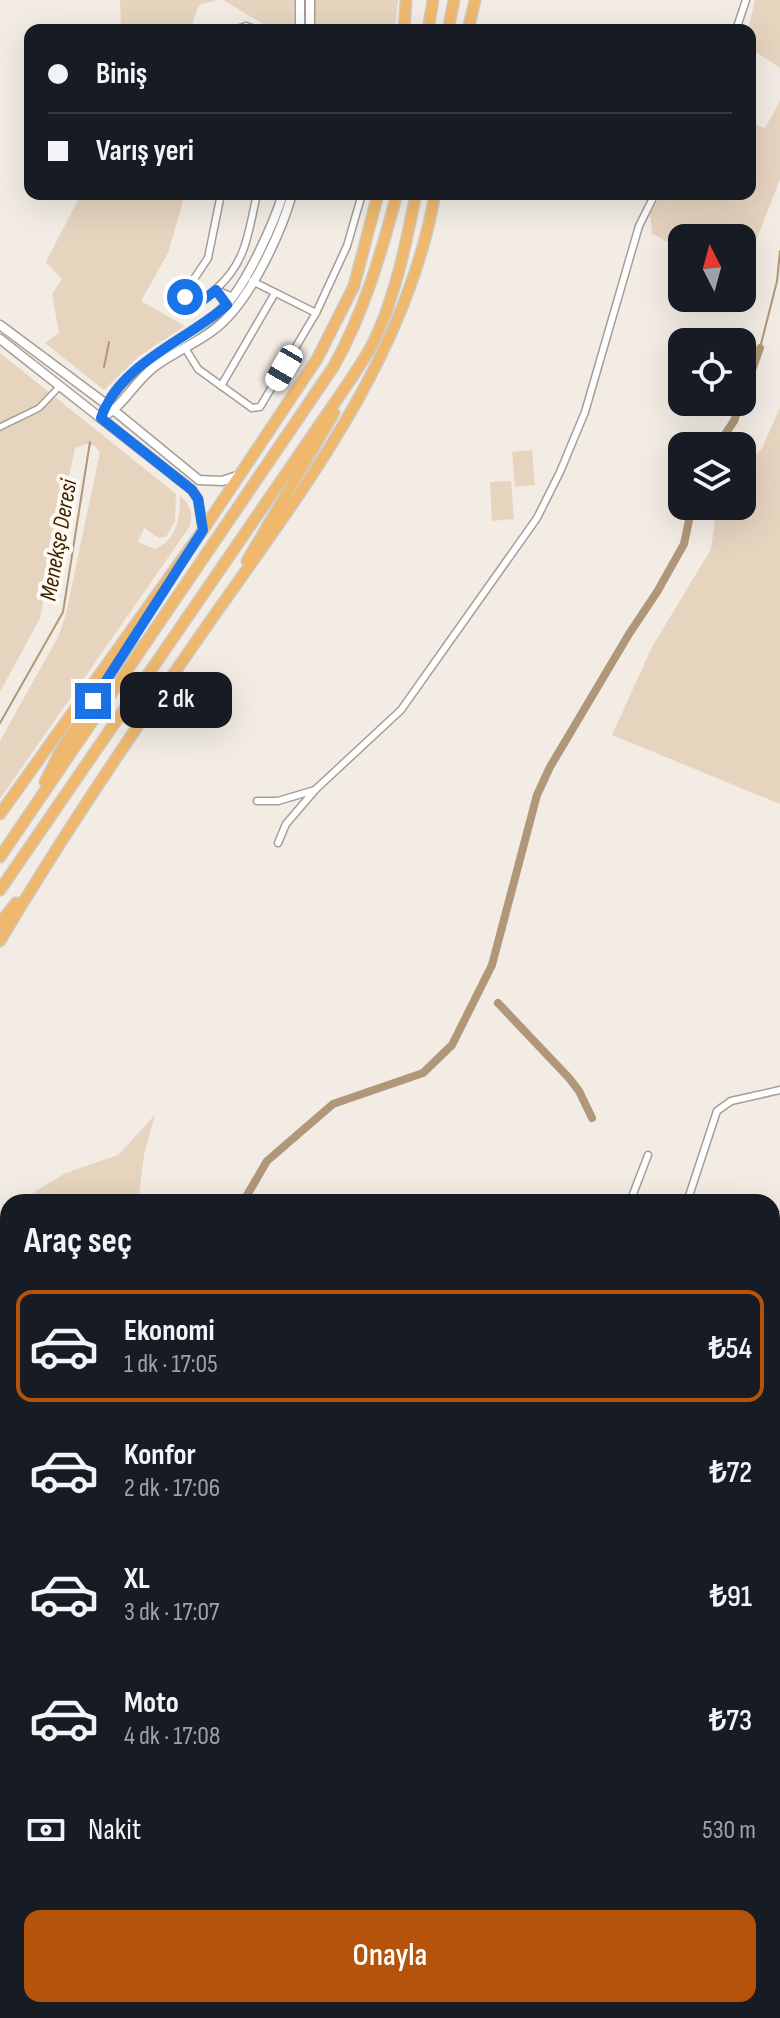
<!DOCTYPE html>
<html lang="tr">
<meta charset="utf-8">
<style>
body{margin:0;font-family:"Sofia Sans Condensed",sans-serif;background:#242831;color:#f1f3f6;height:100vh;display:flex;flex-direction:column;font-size:30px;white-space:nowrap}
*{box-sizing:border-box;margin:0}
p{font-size:26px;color:#9ea1a6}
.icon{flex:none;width:44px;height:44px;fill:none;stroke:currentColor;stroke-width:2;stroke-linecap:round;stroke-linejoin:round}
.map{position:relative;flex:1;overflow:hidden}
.panel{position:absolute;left:0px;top:1194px;width:780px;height:824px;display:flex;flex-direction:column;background:#171b24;border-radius:24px 24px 0 0;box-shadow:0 8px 32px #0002}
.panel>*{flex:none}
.guide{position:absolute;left:24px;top:24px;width:732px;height:176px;border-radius:16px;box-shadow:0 8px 32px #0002;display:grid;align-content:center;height:176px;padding:0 24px;background:#171b24}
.needle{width:52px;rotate:354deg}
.fabs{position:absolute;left:668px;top:224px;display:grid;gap:16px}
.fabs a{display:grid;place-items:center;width:88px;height:88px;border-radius:16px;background:#171b24;box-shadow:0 8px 32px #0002;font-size:40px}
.end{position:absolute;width:36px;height:36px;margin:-18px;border:10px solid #1a73e8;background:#fff;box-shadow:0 0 0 4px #fff}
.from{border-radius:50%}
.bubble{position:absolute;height:56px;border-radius:16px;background:#171b24;box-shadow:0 8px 32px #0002;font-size:26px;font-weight:600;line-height:56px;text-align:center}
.car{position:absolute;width:24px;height:48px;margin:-24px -12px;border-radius:10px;box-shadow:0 0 6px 2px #0007;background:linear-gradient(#fff 24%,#345 0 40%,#fff 0 76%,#345 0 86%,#fff 0)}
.guide b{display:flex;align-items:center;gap:28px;height:76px;font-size:30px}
.guide b+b{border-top:2px solid #363941}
.guide i{width:20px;height:20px;background:#f1f3f6}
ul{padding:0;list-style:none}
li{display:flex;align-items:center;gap:24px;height:112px;margin:0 16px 12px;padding:0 8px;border:4px solid transparent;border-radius:16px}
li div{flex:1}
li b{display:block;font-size:30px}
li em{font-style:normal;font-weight:600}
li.active{border-color:#b45309}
li>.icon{width:72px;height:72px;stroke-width:1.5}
h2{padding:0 24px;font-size:36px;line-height:96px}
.pay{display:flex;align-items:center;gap:20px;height:88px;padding:0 24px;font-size:30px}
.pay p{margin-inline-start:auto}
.primary-button{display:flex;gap:16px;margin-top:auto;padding:16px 24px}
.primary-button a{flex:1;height:92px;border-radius:16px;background:#b45309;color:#fff;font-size:32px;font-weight:600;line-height:92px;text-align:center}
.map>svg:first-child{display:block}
</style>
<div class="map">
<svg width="780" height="2018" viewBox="0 0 780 2018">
<rect width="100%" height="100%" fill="#f2ece4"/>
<g fill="#e6d4bf">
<polygon points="120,0 217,0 199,5 193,21 194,30 121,30"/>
<polygon points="223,0 294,0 294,30 273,30"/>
<polygon points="315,0 398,0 395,30 314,30"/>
<polygon points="755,0 780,0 780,68 750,48 748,30"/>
<polygon points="780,101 780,179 742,277 742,238 682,238 682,249 652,234 650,214 661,194 750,194 750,123 765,128"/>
<polygon points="81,194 185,194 168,253 141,301 185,326 139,356 104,390 45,343 59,333 52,294 62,279 46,262"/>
<path d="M0 353 176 494 175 521 166 537 159 538 144 528 138 542 155 549C177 540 180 517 180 496 191 506 193 511 190 526L0 799V741L58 637 66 614 100 452 95 446 86 444 75 448 40 618 0 692Z"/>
<polygon points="780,408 780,804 612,735 652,647 711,549 717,506 742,506 742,467 761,450"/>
<polygon points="532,450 535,485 515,487 512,452"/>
<polygon points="511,481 514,519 492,521 490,482"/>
<polygon points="155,1115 144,1155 138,1202 18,1202 66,1173 118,1155"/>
<polygon points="8,1208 8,1338 0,1342 0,1211"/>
<polygon points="780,1633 780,1732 772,1728 772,1640"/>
<polygon points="0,1862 8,1864 8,1962 0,1954"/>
<polygon points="112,2010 199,2010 201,2018 115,2018"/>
</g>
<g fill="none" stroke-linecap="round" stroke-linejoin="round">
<g stroke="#b0977a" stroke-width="2">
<polyline points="760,348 777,281 780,251"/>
<polyline points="104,367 109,342"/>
<polyline points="0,723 63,612 90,442"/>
<polyline points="0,1779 8,1796"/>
<polyline points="93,2010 95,2018"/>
</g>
<g stroke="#b0977a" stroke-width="8">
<polyline points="742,398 760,348"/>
<polyline points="717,446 734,421 741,402"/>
<polyline points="498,1003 569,1078 579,1091 592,1118"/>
<polyline points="243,1202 267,1161 333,1104 423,1073 452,1045 492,965 537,795 550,767 629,634 657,592 684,544 692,506"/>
<polyline points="0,1607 8,1596"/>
</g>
<g stroke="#a49e96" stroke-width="8">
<polyline id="pedestrian" points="0,427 39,408 60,386"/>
</g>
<g stroke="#a49e96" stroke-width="9">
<g id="minor">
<polyline points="234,30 246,26 257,30"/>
<polyline points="736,30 746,0"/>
<path d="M221 194 208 258 186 291 188 304C200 305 207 298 215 290 247 262 248 233 257 194"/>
<polyline points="252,281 316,313"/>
<polyline points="227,305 216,290 233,297"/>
<polyline points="185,348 198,369 252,408 260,407 316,313 347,246 362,194"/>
<polyline points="221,386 275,293"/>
<polyline points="257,801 278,801 315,790"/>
<polyline points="278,843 286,824 316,789 401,710 537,518 560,472 585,412 639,226 655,194"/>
<polyline points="630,1202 648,1155"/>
<polyline points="687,1202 717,1111 731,1101 780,1090"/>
<polyline points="772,1237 780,1215"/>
<polyline points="772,1497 776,1510"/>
<polyline points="772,1630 780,1624"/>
<polyline points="772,1826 780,1823"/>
<polyline points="772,1945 780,1947"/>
<polyline points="772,2005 780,1999"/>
<polyline points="283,2010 288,2018"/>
<polyline points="373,2010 375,2018"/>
<polyline points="541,2010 545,2018"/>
<polyline points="612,2018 617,2010"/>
</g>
</g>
<g stroke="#a49e96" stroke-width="11">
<g id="tertiary">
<polyline points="310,0 310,30"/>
<polyline points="300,30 300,0"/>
<polyline points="0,325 106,404 199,480 222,481 240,475"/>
<polyline points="0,339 192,490 198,499 203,530"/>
<path d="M101 418C123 407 134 382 154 367 176 350 206 340 226 319 254 290 281 233 292 194"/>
<path d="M101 418C121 360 189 346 227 304 248 281 274 223 283 194"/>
<polyline points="772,1512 780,1508"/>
<polyline points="0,1899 8,1899"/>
<polyline points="0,1964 8,1974"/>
<polyline points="0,1983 8,1994"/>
<polyline points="17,2010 21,2018"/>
<polyline points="29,2010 33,2018"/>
<polyline points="715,2010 780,2012"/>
<polyline points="317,2018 319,2010"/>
</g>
</g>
<g stroke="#a49e96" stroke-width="12">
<g id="secondary">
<polyline points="772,1358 780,1354"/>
<polyline points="772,1369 780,1365"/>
<polyline points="0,1651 8,1669"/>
<polyline points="0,1685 8,1699"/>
<polyline points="202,2010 204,2018"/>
<polyline points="219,2010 221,2018"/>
</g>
</g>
<g stroke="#cbcaca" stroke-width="13">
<g id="trunk">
<polyline points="404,30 406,0"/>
<polyline points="428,30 433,0"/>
<polyline points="448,30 454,0"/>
<polyline points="468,30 475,0"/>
<polyline points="247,561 334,413"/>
<polyline points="45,782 61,750 133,639"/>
<polyline points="0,814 203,530 317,359 354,286 378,194"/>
<path d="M0 857 334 366C364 312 381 254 397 194"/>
<path d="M0 890 351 379C359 366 368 354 374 341 396 295 406 243 416 194"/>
<polyline points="0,923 16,903"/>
<path d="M0 941C67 828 141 720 216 613 307 484 407 353 435 194"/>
</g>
</g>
<use href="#pedestrian" stroke="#fff" stroke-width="5"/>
<use href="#minor" stroke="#fff" stroke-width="6"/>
<use href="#tertiary" stroke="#fff" stroke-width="8"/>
<use href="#secondary" stroke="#fff" stroke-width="9"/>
<use href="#trunk" stroke="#f0b86c" stroke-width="10"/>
</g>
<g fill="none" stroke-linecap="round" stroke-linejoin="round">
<path stroke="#1a73e8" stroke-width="10" d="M93 701 203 530 198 499 192 490 101 418C120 363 186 341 227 305L216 290 199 303 188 304 185 297"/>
</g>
<g text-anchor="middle" stroke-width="8" stroke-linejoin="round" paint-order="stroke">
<g font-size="24" font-style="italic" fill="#3d2300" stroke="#fff9f3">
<text transform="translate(58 540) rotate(-80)" y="8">Menekşe Deresi</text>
</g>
</g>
</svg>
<div class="fabs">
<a><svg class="needle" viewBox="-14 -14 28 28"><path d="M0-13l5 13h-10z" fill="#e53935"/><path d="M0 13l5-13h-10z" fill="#9ea1a6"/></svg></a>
<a><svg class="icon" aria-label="locate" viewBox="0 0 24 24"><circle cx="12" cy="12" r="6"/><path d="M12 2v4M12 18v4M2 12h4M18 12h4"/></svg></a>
<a><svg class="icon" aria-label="layers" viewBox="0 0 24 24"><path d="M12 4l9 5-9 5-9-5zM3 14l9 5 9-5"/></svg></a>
</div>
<i class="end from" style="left:185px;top:297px"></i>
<i class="end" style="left:93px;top:701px"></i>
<div class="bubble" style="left:120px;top:672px;width:112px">2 dk</div>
<i class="car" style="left:284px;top:368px;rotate:210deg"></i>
<div class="guide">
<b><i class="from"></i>Biniş</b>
<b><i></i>Varış yeri</b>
</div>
<section class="panel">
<h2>Araç seç</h2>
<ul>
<li class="active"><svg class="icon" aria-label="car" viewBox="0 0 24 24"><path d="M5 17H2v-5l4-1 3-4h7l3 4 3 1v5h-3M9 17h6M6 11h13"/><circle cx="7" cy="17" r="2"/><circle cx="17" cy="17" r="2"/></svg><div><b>Ekonomi</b><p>1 dk · 17:05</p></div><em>₺54</em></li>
<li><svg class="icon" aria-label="car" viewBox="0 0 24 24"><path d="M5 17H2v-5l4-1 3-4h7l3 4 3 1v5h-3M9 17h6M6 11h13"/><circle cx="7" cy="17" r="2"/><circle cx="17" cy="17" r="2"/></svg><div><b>Konfor</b><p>2 dk · 17:06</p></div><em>₺72</em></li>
<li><svg class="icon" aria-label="car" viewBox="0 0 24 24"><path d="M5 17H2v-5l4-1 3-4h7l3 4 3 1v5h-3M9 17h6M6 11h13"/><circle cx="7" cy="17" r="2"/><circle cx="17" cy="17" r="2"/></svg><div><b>XL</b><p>3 dk · 17:07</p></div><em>₺91</em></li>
<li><svg class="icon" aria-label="car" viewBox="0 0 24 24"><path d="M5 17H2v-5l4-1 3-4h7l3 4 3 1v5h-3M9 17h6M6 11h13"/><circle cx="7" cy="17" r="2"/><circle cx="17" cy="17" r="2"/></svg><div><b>Moto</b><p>4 dk · 17:08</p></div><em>₺73</em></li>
</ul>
<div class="pay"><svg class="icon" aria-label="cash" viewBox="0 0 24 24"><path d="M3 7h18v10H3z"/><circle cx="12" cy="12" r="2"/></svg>Nakit<p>530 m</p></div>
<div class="primary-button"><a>Onayla</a></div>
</section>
</div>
